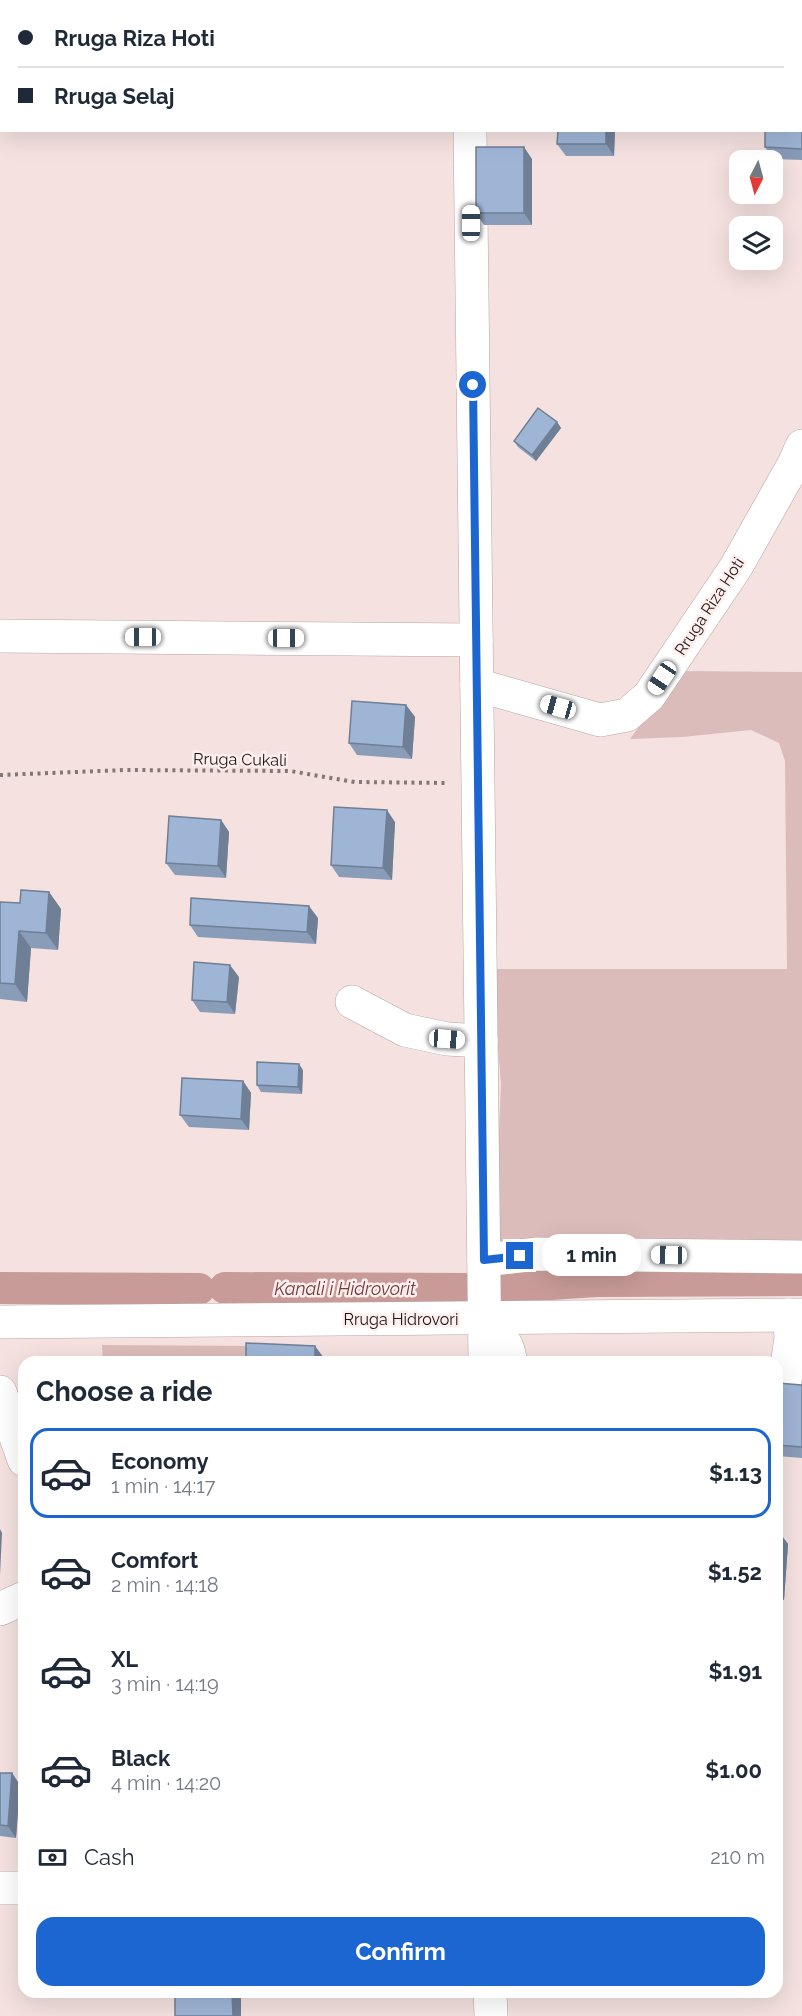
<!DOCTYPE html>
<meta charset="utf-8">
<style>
body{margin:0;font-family:Raleway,sans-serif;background:#f6f6f7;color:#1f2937;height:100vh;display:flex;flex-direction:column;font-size:22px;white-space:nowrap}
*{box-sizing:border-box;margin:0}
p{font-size:20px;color:#747a83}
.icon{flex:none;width:33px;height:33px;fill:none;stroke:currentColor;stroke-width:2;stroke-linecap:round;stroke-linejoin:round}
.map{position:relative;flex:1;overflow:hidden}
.drawer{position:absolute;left:18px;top:1356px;width:765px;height:642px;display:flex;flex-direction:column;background:#fff;border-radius:18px;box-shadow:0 6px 24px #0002}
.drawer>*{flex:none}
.hud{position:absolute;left:0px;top:0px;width:802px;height:132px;box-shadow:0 6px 24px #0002;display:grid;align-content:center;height:132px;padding:0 18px;background:#fff}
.needle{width:39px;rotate:186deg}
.buttons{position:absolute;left:729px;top:150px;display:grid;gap:12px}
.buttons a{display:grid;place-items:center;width:54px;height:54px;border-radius:12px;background:#fff;box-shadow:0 6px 24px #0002;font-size:30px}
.end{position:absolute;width:27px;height:27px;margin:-14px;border:8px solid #1b66d1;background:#fff;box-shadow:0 0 0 3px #fff}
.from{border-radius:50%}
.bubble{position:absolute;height:42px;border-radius:18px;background:#fff;box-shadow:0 6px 24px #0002;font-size:20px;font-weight:700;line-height:42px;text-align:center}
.car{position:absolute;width:18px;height:36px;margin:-18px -9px;border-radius:8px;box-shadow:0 0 4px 2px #0007;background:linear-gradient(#fff 24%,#345 0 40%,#fff 0 76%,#345 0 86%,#fff 0)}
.hud b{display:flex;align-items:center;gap:21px;height:57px;font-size:22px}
.hud b+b{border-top:2px solid #e0e1e3}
.hud i{width:15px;height:15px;background:#1f2937}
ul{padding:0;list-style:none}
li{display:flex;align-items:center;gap:18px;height:90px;margin:0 12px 9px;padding:0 6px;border:3px solid transparent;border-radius:18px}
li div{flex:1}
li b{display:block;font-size:22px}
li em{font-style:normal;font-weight:700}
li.current{border-color:#1b66d1}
li>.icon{width:54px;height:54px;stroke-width:1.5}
h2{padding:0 18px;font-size:27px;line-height:72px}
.pay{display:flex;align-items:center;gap:15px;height:66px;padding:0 18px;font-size:22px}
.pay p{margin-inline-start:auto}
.button{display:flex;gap:12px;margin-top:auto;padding:12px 18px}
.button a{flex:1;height:69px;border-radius:18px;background:#1b66d1;color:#fff;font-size:24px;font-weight:700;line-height:69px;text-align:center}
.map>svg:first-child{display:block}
</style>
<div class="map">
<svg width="802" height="2016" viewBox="0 0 802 2016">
<rect width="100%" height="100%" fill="#f4e1e0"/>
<g fill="#dcbcba">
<polygon points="679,671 802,672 802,1245 494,1247 501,1083 491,969 787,969 785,761 779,743 751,730 682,737 630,739"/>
<polygon points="102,1345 248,1346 249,1362 103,1362"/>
</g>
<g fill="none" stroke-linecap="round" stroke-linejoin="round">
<g stroke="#c89b98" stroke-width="32">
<polyline points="0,1288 199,1289"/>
<polyline points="225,1288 465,1289"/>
<polyline points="492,1288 596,1281 802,1280"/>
</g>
<g stroke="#b6a5a3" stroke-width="34">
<g id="minor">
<polyline points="469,2 469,0"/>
<polyline points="801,69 802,69"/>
<polyline points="470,130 485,1362"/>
<polyline points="0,636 476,640"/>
<polyline points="477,685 600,720 627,715 649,696 736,567 794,464 802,446"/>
<polyline points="352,1002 405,1030 447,1039 481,1041"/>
<polyline points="484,1260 537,1254 802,1257"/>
<path d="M484 1318C497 1332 510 1343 510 1362"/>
<polyline points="0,1322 802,1315"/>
<polyline points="784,1388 791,1337 789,1315"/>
<polyline points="0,1392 24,1460"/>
<polyline points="0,1609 24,1598"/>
<polyline points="0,1888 24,1888"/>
<polyline points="490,1992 491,2016"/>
</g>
</g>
<polyline stroke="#837676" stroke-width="4" stroke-dasharray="3 4.5" stroke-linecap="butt" points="0,775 125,770 290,771 355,782 447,783"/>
<use href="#minor" stroke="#fff" stroke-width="33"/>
</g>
<g fill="#899cb8">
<polygon points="802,98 802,160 773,159 765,147"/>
<polygon points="615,130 614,156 566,156 557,144"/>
<polygon points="532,159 532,225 484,225 476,213"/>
<polygon points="557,422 561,428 536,461 518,447 514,441"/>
<polygon points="406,705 415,717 412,759 357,755 349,743"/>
<polygon points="221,820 229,832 226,878 175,875 166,863"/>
<polygon points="395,822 392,880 339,877 331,865"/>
<polygon points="49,892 61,909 58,950 31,948 27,1002 0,999 0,902 20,903"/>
<polygon points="318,918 316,944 198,937 190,925"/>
<polygon points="239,977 235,1014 200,1012 192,1000"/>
<polygon points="303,1070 302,1094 261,1092 257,1085"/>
<polygon points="243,1081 251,1093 249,1130 189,1127 180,1115"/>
<polygon points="777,1383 802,1385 802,1458 777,1456"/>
<polygon points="777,1532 779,1532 788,1544 784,1600 777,1599"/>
<polygon points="0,1773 12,1773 20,1785 16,1838 0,1836"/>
</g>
<g fill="#6f7f96">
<polygon points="606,130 615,130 614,156 606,144"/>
<polygon points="524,147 532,159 532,225 524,213"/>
<polygon points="557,422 561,428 536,461 532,455"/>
<polygon points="406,705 415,717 412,759 403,747"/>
<polygon points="387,810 395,822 392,880 383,868"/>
<polygon points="221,820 229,832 226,878 218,866"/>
<polygon points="49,892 61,909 58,950 46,933"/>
<polygon points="309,906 318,918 316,944 307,932"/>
<polygon points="19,931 31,948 27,1002 15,984"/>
<polygon points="230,965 239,977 235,1014 227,1002"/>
<polygon points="299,1064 303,1070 302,1094 298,1087"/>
<polygon points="243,1081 251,1093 249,1130 241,1119"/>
<polygon points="315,1346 327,1362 315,1362"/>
<polygon points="0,1529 2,1533 0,1575"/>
<polygon points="779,1532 788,1544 784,1600 777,1589"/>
<polygon points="777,1641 777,1642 778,1671 777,1669"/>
<polygon points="12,1773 20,1785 16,1838 8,1826"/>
<polygon points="232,1992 239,1992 241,1995 241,2016 233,2016"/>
</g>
<g fill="#9fb5d6" stroke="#6f7f96" stroke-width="1.5">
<rect x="85" y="0" width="35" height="2"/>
<polygon points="801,98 802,98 802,149 765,147 765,130 801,130"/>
<polygon points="558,130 606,130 606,144 557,144"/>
<rect x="476" y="147" width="48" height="66"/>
<polygon points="538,408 557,422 532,455 514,441"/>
<polygon points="352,701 406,705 403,747 349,743"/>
<polygon points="334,807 387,810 383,868 331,865"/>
<polygon points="169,816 221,820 218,866 166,863"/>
<polygon points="21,890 49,892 46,933 19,931 15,984 0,983 0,902 20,903"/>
<polygon points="191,898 309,906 307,932 190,925"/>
<polygon points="194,962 230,965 227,1002 192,1000"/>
<polygon points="257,1062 299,1064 298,1087 257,1085"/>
<polygon points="182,1078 243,1081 241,1119 180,1115"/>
<polygon points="246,1343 315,1346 315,1362 246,1362"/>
<polygon points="777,1383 802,1385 802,1447 777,1445"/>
<polygon points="777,1532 779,1532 777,1571"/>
<polygon points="0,1773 12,1773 8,1826 0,1825"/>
<polygon points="175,1992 232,1992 233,2016 175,2016"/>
</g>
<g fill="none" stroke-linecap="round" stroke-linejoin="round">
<polyline stroke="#1b66d1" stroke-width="8" points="473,385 484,1260 520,1256"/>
</g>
<g text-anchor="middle" stroke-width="5" stroke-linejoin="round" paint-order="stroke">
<g font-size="16" fill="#1b1414" stroke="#feefee">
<text transform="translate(709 606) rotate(-57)" y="6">Rruga Riza Hoti</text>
<text transform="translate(240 759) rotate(1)" y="6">Rruga Cukali</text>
<text x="401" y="1325">Rruga Hidrovori</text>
</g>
<g font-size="18" font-style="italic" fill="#753a38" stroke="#feefee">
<text x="345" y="1295">Kanali i Hidrovorit</text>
</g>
</g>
</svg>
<div class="buttons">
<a><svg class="needle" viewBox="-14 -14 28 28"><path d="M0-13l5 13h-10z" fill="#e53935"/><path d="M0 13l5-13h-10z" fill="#747a83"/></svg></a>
<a><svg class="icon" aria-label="layers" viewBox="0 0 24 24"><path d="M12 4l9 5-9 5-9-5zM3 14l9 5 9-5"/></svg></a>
</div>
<i class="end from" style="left:473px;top:385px"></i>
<i class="end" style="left:520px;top:1256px"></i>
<div class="bubble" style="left:542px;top:1234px;width:99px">1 min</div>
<i class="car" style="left:471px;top:223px;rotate:0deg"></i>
<i class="car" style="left:143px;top:637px;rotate:270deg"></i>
<i class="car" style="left:286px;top:638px;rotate:90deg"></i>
<i class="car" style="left:662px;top:678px;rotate:214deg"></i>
<i class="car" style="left:558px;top:707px;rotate:286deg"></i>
<i class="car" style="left:447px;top:1039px;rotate:94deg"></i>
<i class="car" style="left:669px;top:1255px;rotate:271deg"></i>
<div class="hud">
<b><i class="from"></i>Rruga Riza Hoti</b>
<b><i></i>Rruga Selaj</b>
</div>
<section class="drawer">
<h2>Choose a ride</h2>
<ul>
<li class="current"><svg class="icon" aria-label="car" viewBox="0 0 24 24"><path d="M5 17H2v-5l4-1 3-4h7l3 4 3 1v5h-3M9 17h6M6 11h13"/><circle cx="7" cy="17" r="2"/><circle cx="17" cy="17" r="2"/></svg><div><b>Economy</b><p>1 min · 14:17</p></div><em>$1.13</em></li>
<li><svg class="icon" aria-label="car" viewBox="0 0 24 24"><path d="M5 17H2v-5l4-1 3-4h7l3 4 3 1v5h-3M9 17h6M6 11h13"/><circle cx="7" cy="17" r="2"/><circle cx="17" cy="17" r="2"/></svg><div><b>Comfort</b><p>2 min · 14:18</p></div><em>$1.52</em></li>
<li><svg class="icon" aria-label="car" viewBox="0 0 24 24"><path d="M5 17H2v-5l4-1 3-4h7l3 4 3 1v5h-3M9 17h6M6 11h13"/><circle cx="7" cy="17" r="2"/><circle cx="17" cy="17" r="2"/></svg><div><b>XL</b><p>3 min · 14:19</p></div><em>$1.91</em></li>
<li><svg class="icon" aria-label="car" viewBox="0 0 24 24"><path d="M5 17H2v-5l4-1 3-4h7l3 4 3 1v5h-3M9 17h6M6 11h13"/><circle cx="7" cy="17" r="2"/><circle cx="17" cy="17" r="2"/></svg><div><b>Black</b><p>4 min · 14:20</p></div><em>$1.00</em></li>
</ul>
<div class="pay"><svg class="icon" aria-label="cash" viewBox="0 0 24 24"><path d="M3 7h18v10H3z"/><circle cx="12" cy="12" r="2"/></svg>Cash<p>210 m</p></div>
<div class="button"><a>Confirm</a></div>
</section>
</div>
